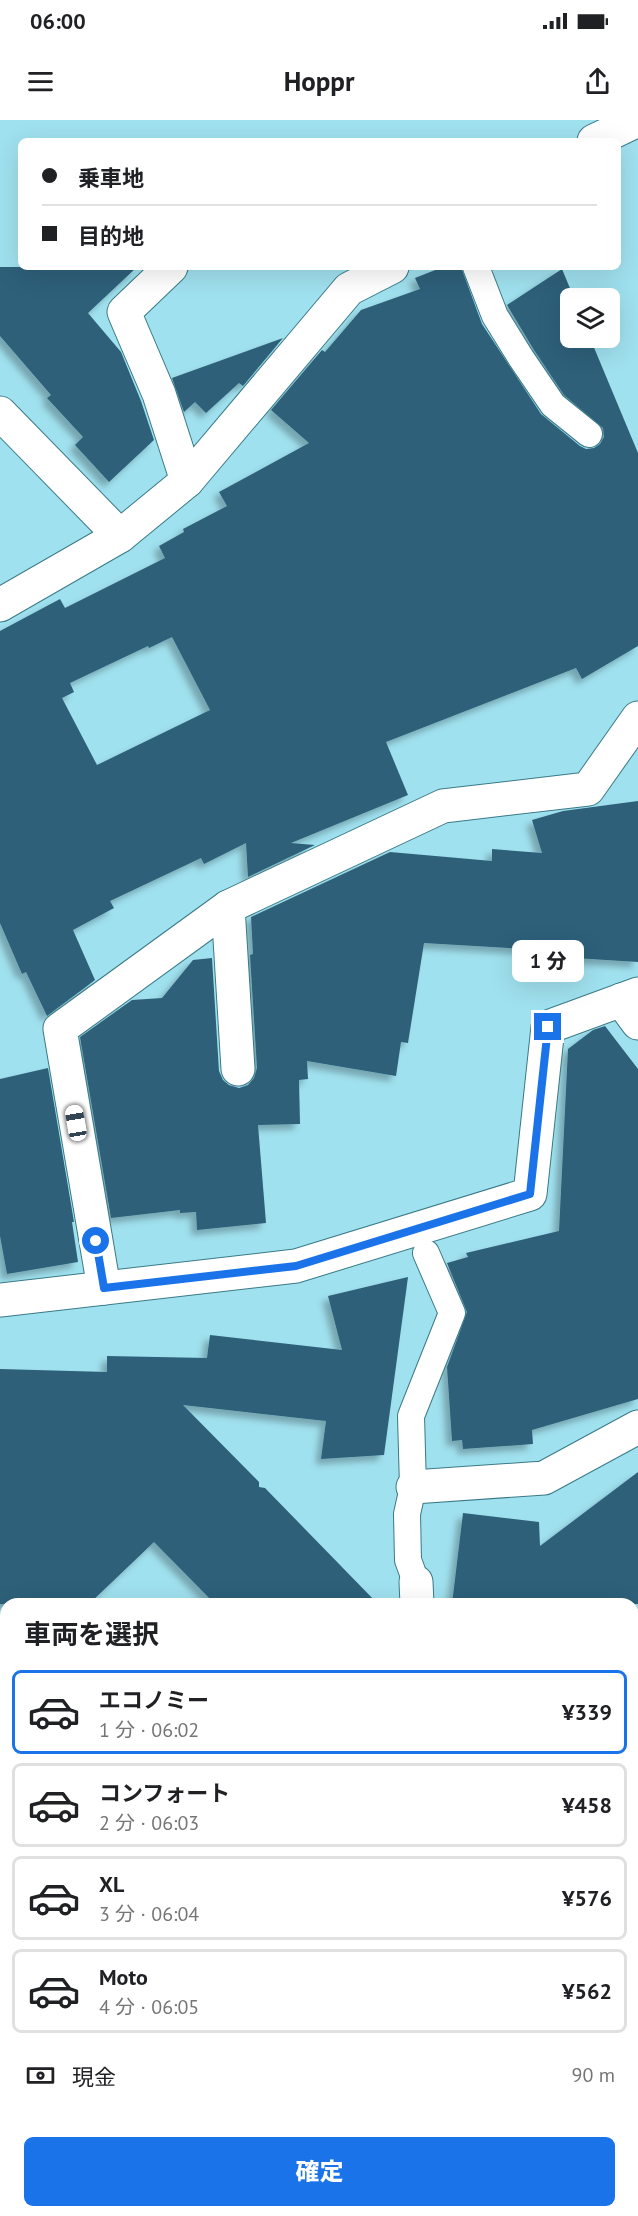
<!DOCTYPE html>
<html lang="ja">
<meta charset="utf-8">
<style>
body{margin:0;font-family:"PT Sans","Noto Sans JP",sans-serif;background:#f2f2f2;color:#202124;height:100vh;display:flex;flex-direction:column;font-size:22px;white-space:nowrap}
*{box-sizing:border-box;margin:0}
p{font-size:20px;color:#757577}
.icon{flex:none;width:33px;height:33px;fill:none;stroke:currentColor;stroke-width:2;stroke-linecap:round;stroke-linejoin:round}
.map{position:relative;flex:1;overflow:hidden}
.sheet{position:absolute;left:0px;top:1478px;width:639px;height:620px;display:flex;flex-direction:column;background:#fff;border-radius:18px 18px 0 0;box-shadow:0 6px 24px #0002}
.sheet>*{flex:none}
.banner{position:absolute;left:18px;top:18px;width:603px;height:132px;border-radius:9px;box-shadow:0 6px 24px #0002;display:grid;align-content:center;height:132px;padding:0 24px;background:#fff}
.buttons{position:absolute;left:560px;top:168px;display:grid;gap:12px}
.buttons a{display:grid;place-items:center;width:60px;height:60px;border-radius:9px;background:#fff;box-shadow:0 6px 24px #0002;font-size:30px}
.end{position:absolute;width:27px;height:27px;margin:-14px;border:8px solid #1a73e8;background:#fff;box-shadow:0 0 0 3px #fff}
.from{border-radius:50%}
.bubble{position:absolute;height:42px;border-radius:9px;background:#fff;box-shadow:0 6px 24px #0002;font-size:20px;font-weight:800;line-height:42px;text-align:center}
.car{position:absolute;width:18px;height:36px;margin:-18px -9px;border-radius:8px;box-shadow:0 0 4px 2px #0007;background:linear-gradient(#fff 24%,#345 0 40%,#fff 0 76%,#345 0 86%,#fff 0)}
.banner b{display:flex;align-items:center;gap:21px;height:57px;font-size:22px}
.banner b+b{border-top:2px solid #e0e0e0}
.banner i{width:15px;height:15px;background:#202124}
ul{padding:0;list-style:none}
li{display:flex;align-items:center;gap:18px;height:84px;margin:0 12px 9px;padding:0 12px;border:3px solid #e0e0e0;border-radius:9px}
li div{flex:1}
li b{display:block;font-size:22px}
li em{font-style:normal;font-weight:800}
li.current{border-color:#1a73e8}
li>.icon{width:54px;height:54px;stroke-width:1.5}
h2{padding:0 24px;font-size:27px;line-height:72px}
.pay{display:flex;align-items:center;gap:15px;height:66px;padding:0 24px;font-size:22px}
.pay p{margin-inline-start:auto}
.cta{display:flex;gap:12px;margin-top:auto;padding:12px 24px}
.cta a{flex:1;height:69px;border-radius:9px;background:#1a73e8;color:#fff;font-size:24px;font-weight:800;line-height:69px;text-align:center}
.status{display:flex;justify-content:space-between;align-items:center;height:42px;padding:0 30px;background:#fff;direction:ltr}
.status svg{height:16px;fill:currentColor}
header{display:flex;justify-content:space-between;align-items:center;height:78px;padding:0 24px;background:#fff;font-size:27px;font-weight:800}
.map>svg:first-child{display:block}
</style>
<div class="status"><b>06:00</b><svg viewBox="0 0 49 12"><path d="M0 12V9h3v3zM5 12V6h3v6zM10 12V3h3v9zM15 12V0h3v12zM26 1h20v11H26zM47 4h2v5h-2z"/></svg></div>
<header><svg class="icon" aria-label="menu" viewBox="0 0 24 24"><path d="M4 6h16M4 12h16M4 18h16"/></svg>Hoppr<svg class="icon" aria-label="share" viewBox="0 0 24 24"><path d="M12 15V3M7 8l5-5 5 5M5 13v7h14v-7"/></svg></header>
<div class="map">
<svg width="638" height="2096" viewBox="0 0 638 2096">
<defs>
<filter id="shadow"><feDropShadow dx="-5.5" dy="5.5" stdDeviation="3" flood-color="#0004"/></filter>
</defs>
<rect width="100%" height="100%" fill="#a0e1ef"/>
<g fill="#2e617a" fill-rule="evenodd" filter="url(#shadow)">
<polygon points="0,147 137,147 88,193 121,232 141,281 154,320 109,362 75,325 83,317 47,278 51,275 0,216"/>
<path d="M443 147H461L482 204 541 294 580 326 586 329 594 328 600 324 604 317 603 308 564 275 534 230 507 185 562 149 574 178H570V218H590L638 333V526L582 559 576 548 386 622 408 675 291 723 315 725 248 757 246 723 204 744 201 738 110 781 114 788 73 810 95 860 47 896 26 852 22 854 0 803V511L60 479 65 488 165 438 159 426 184 412 183 409 227 386 219 372 309 323 271 290 322 230 325 232 361 190 420 169 415 158ZM172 517 210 590 97 645 62 578 74 572 70 563 148 526 149 528Z"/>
<polygon points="283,218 243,266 239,263 206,293 195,282 184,292 172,258"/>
<polygon points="638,681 638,842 559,837 559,831 424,823 408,923 401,922 396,956 307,941 308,959 299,960 300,1004 258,1005 266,1103 197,1110 196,1092 180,1093 180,1090 111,1098 80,917 132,880 162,878 193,840 212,838 219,951 223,960 229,965 239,968 248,965 254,958 257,948 250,835 253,834 251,797 390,732 492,741 492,729 542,733 532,700 563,691"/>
<polygon points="605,906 638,949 638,1279 532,1310 533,1324 463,1329 462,1320 452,1321 447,1247 467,1192 447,1143 468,1137 466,1133 559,1111 568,929 593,910"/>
<polygon points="48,948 74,1102 72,1102 78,1142 7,1154 0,1116 0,959"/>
<polygon points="408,1157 384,1335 321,1339 326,1301 183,1285 259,1362 259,1367 265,1368 378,1484 215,1484 154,1422 89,1484 0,1484 0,1249 107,1252 107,1236 207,1238 210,1215 342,1230 328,1176"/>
<polygon points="638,1352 638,1484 452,1484 463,1393 539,1402 540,1426"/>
</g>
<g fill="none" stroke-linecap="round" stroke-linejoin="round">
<g stroke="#3a7a87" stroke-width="28">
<g id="service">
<polyline points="476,147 495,196 521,238 553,285 589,314"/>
<polyline points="416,1462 408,1440 407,1394 413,1367 411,1296 452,1193 426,1133"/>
</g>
</g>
<g stroke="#3a7a87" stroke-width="35">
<g id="minor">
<polyline points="594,21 638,0"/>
<polyline points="171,147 124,192 159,274 187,361"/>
<polyline points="0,293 120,416"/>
<polyline points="0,485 120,416 187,361 349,169 392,147"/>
<polyline points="228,787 238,949"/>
<polyline points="621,880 638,903"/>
<polyline points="104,1168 60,909 228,787 443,686 588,669 638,598"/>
<polyline points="0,1180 296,1146 530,1074 548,907 638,874"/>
<polyline points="413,1367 544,1358 638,1307"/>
<polyline points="416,1462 417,1484"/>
<polyline points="633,1744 638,1742"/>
<polyline points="633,2069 638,2068"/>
<polyline points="26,2091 38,2096"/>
<polyline points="0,2092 6,2090"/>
<polyline points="529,2096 548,2091"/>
</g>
</g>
<use href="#service" stroke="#fff" stroke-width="26"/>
<use href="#minor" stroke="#fff" stroke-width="33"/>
</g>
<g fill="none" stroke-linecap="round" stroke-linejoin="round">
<polyline stroke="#1a73e8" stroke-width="8" points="96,1121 104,1168 296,1146 530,1074 548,907"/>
</g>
</svg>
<div class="buttons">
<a><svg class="icon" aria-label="layers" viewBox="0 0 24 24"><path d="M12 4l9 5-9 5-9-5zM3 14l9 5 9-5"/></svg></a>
</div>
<i class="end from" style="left:96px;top:1121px"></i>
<i class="end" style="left:548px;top:907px"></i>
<div class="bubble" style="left:512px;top:820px;width:72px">1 分</div>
<i class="car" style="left:76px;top:1003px;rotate:350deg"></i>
<div class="banner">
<b><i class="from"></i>乗車地</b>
<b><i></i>目的地</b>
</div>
<section class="sheet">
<h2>車両を選択</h2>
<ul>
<li class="current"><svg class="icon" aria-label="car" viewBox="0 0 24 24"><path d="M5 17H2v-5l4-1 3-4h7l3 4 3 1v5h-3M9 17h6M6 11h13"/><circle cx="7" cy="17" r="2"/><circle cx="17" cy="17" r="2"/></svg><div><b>エコノミー</b><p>1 分 · 06:02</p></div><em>¥339</em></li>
<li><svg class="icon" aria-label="car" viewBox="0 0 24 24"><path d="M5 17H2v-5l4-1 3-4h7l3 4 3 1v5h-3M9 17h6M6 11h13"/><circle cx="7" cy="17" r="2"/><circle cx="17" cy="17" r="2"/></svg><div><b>コンフォート</b><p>2 分 · 06:03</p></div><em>¥458</em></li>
<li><svg class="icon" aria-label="car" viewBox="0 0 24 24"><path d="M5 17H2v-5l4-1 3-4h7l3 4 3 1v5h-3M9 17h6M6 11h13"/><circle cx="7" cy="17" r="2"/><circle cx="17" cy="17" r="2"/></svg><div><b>XL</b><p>3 分 · 06:04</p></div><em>¥576</em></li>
<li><svg class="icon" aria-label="car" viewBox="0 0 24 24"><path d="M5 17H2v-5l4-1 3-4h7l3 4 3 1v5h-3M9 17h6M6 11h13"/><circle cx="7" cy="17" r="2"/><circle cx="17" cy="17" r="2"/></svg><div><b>Moto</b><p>4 分 · 06:05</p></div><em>¥562</em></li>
</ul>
<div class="pay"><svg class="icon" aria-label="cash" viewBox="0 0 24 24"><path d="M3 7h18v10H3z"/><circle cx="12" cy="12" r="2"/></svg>現金<p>90 m</p></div>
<div class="cta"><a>確定</a></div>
</section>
</div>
